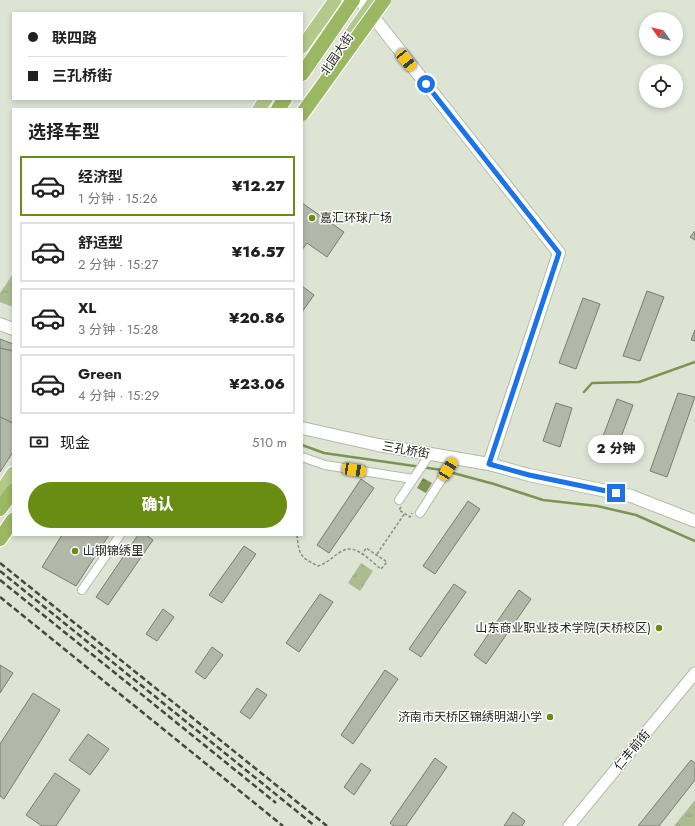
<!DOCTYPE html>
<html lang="zh">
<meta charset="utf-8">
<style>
body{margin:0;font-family:Jost,"Noto Sans SC",sans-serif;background:#f2f2f2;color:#202124;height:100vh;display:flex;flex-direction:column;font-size:15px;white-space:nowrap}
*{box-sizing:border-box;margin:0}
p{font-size:13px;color:#757577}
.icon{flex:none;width:22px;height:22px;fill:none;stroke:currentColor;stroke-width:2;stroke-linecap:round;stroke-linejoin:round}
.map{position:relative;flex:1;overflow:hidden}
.sheet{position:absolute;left:12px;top:108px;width:291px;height:428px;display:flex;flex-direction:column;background:#fff;border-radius:0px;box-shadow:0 2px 6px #0003}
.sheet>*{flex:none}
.hud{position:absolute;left:12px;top:12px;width:291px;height:88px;border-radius:0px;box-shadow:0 2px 6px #0003;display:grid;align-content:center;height:88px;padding:0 16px;background:#fff}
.needle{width:26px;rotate:304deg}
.buttons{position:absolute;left:639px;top:12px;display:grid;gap:8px}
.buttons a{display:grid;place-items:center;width:44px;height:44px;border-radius:50%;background:#fff;box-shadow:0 2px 6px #0003;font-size:20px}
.end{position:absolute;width:18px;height:18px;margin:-9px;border:5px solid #1a73e8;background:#fff;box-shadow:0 0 0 2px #fff}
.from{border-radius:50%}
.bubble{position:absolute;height:28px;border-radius:14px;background:#fff;box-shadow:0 2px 6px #0003;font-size:13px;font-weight:800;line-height:28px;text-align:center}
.car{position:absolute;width:12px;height:24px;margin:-12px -6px;border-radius:5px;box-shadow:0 0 3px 1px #0007;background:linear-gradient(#f5c518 24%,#345 0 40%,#f5c518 0 76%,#345 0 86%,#f5c518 0)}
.hud b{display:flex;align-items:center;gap:14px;height:38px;font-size:15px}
.hud b+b{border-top:1px solid #e0e0e0}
.hud i{width:10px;height:10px;background:#202124}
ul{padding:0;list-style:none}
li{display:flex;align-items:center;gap:12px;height:60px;margin:0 8px 6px;padding:0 8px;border:2px solid #e0e0e0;border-radius:0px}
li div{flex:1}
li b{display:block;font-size:15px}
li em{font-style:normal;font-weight:800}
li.current{border-color:#698c12}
li>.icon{width:36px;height:36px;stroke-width:1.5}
h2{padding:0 16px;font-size:18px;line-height:48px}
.pay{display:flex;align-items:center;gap:10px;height:44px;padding:0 16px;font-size:15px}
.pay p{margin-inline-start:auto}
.action{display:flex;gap:8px;margin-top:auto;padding:8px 16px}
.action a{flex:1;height:46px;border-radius:24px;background:#698c12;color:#fff;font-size:16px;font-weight:800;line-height:46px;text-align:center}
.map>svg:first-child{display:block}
</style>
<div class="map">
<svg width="695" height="826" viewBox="0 0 695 826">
<defs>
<pattern id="grass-tufts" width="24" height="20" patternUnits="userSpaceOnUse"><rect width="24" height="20" fill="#abbc91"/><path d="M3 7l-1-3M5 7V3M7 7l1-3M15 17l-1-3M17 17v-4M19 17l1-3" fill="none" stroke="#93a17d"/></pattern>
<pattern id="forest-crowns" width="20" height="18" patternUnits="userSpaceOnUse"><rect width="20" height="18" fill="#abbc91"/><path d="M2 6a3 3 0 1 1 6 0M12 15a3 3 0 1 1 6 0" fill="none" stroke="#93a17d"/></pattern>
<pattern id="water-ripples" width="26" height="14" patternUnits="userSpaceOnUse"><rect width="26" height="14" fill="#7b9452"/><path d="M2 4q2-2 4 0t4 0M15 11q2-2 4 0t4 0" fill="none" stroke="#647843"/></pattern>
</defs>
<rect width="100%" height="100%" fill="#dde4d4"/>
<g fill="url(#grass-tufts)">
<polygon points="361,563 373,571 360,591 348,583"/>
<polygon points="695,800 695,826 674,826"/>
</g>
<polygon fill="url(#forest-crowns)" points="13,274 13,307 0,302 0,293"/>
<polygon fill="url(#water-ripples)" points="423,478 432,483 426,493 417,488"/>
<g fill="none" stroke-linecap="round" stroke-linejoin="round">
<g stroke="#7b9452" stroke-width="2.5">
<polyline points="584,392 592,383 639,382 695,362"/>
<polyline points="302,445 324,453 442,470 494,484 543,500 597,506 636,515 695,541"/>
</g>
</g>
<g fill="#b2b8a9" stroke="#787e70">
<polygon points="302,203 344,232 327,257 307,243 302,250"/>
<polygon points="695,231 695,240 690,237"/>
<polygon points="302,286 314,295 302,312"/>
<polygon points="647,291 664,297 640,361 623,356"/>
<polygon points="583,298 600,304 576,369 559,363"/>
<polygon points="695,330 695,341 691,340"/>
<polygon points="0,339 13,344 13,452 0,472"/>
<polygon points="0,348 13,351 13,423 0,417"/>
<polygon points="678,393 695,397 667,477 650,471"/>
<polygon points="617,399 633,405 612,461 596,455"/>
<polygon points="556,403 572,408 560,447 543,441"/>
<polygon points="361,479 374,488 329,553 317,545"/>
<polygon points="468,501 480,509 435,574 423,566"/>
<polygon points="62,535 109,535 76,586 42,567"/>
<polygon points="138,535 146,535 153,540 108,605 96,597"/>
<polygon points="244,546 256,554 222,603 209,595"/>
<polygon points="454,584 466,592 421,657 409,649"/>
<polygon points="519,590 531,599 486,664 474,655"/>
<polygon points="320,594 333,602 299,652 286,643"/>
<polygon points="163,609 174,617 157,641 146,634"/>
<polygon points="212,647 223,655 205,679 195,672"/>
<polygon points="0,665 13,673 0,693"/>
<polygon points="385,670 398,679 353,744 341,735"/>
<polygon points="257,688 267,695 250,719 240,712"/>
<polygon points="33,693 60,710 4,799 0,796 0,744"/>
<polygon points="88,734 109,749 90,775 69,760"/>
<polygon points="435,758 447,767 406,826 394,826 390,823"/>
<polygon points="691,760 695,763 695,780 659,826 638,826"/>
<polygon points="361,763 371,770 354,795 344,787"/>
<polygon points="55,773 80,790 56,826 42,826 26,815"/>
<polygon points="513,812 525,821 522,826 504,826"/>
</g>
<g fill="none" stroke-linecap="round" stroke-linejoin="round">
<g stroke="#b4baab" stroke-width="10">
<g id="minor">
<polyline points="302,457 325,465 413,479"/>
<polyline points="399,500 430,454"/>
<polyline points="420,513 455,458"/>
<polyline points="82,590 120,535"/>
</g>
</g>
<g stroke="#b4baab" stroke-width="13">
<polyline id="tertiary" points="569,826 695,673"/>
</g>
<g stroke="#b4baab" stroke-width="14">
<g id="secondary">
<polyline points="360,0 559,253 489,464"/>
<polyline points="0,324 13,329"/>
<polyline points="302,428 378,445 489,464 529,475 631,496 695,521"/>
</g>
</g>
<g stroke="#fff" stroke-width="15">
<g id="primary">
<polyline points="349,37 375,0"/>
<polyline points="302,47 335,0"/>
<polyline points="259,109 266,99"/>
<polyline points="0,493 13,473"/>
</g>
</g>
<g stroke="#fff" stroke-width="16">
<g id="trunk">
<polyline points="302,74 353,0"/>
<polyline points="278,109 285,99"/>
<polyline points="0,509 13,491"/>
<polyline points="0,539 13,520"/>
</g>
</g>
<g stroke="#888c81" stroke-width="1.5" stroke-dasharray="3 2" stroke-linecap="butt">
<polyline points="401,507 399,510 410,517 412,513"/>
<path d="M297 535C299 555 300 557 318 566 328 563 333 556 342 551 356 543 370 561 381 569L387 562 366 548 362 555"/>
<polyline points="377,554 405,513"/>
</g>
<use href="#minor" stroke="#fff" stroke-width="8"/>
<use href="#tertiary" stroke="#fff" stroke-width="11"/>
<use href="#secondary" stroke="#fff" stroke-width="12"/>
<use href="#primary" stroke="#b3c989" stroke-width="13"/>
<use href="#trunk" stroke="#9ab762" stroke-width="14"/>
<g stroke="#454840" stroke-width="2.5" stroke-dasharray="6 3" stroke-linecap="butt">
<polyline points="0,563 327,826"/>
<polyline points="0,571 315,826"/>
<polyline points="0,580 276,803"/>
<polyline points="0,597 283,826"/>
</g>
<g stroke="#fff" stroke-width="16" stroke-linecap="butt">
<polyline id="trunk-bridge" points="302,114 384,0"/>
</g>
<use href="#trunk-bridge" stroke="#9ab762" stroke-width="14"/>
</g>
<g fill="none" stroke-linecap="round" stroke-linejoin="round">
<polyline stroke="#1a73e8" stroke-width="5" points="426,84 559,253 489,464 529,475 616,493"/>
</g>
<g fill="#698c12" stroke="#fff" stroke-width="1.5">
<circle cx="312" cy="218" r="4"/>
<circle cx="75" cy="551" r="4"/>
<circle cx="659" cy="628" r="4"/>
<circle cx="550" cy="717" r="4"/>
</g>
<g text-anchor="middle" stroke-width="3" stroke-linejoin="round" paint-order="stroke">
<g font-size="12" fill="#21231d" stroke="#fff">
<text transform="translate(337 54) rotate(-56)" y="4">北园大街</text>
<text transform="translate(406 450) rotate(10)" y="4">三孔桥街</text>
<text transform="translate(632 750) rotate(-50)" y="4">仁丰前街</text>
</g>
<g font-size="12" fill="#21231d" stroke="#fff" text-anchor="start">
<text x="320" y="222">嘉汇环球广场</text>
<text x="83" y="555">山钢锦绣里</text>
<text x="651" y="632" text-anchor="end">山东商业职业技术学院(天桥校区)</text>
<text x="542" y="721" text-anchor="end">济南市天桥区锦绣明湖小学</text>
</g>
</g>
</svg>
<div class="buttons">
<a><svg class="needle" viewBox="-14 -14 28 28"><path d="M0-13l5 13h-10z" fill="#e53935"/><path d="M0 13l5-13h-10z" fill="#757577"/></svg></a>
<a><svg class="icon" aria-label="locate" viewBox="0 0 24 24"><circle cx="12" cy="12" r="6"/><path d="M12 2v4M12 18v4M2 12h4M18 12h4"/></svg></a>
</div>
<i class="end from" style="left:426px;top:84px"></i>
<i class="end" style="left:616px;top:493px"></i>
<div class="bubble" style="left:588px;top:435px;width:56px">2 分钟</div>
<i class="car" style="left:406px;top:60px;rotate:141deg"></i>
<i class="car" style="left:448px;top:469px;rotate:32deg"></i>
<i class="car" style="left:354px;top:470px;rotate:99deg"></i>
<div class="hud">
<b><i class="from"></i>联四路</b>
<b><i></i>三孔桥街</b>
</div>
<section class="sheet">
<h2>选择车型</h2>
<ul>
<li class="current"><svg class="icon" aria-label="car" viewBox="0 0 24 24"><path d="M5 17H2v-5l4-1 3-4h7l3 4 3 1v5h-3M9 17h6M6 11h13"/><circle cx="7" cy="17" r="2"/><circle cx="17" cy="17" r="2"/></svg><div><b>经济型</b><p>1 分钟 · 15:26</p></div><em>¥12.27</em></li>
<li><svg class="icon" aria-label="car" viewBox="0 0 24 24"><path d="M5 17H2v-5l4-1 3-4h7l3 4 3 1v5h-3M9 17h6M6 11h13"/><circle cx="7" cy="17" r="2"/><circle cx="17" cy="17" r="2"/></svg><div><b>舒适型</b><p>2 分钟 · 15:27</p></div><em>¥16.57</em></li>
<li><svg class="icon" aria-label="car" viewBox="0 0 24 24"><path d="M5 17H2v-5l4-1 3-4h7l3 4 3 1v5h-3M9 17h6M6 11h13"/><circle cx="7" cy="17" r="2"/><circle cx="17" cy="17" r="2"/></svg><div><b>XL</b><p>3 分钟 · 15:28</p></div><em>¥20.86</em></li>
<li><svg class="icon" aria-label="car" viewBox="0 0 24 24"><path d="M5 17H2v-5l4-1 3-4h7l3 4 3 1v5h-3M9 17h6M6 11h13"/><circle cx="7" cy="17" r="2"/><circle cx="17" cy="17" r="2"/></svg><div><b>Green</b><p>4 分钟 · 15:29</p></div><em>¥23.06</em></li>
</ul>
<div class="pay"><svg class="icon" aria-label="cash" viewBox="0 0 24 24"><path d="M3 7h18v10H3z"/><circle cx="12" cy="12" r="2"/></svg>现金<p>510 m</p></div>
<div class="action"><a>确认</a></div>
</section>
</div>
